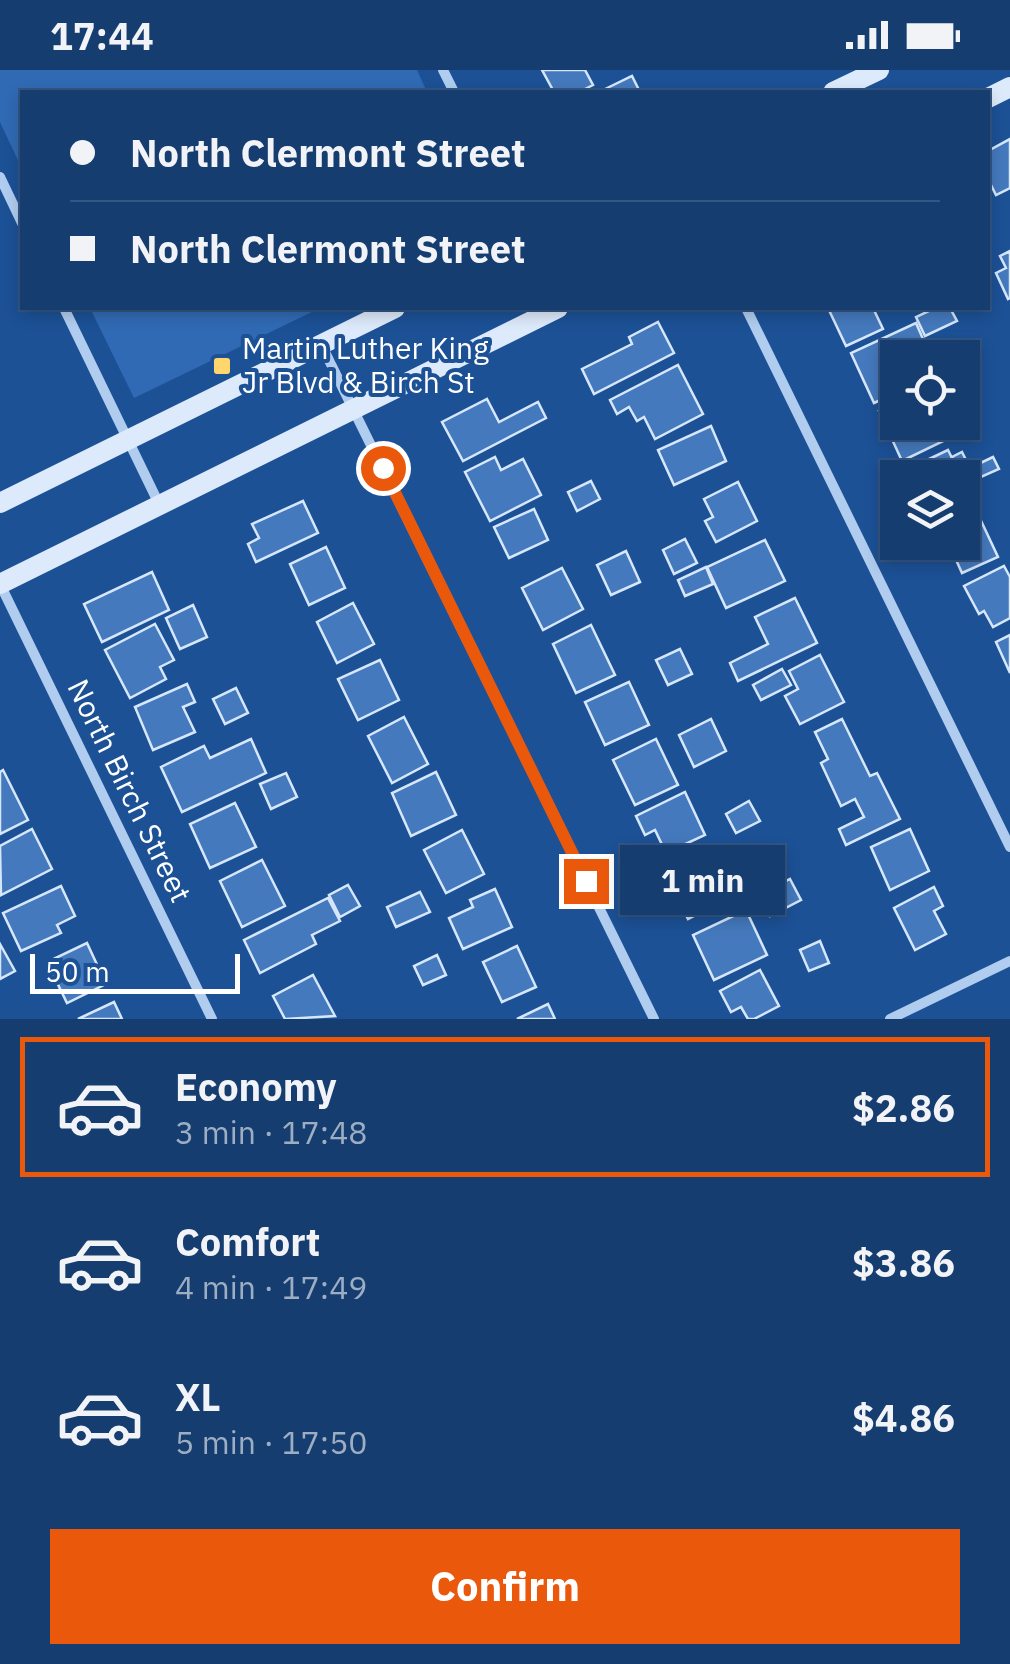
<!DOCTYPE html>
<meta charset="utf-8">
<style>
body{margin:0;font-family:"IBM Plex Sans",sans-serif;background:#1e4475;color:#f1f3f6;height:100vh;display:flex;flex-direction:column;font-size:38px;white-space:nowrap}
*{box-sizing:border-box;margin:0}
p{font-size:32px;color:#9daec3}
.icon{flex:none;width:55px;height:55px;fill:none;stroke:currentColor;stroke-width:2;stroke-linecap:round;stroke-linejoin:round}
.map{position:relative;height:949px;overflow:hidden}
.sheet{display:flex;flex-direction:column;background:#153d70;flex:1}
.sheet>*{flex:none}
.hud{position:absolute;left:20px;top:20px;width:970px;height:220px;border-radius:0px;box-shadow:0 5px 15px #0003,0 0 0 2px #345683;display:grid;align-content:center;height:220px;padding:0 50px;background:#153d70}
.fabs{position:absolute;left:880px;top:270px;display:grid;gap:20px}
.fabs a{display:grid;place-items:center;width:100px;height:100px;border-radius:0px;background:#153d70;box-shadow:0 5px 15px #0003,0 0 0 2px #345683;font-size:50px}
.scale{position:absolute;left:30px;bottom:25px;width:210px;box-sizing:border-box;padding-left:10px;border:5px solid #fff;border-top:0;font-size:28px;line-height:35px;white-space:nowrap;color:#fff;-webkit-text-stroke:8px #1c5196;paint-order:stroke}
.end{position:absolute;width:45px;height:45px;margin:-22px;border:12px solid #ea580c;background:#fff;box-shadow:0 0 0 5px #fff}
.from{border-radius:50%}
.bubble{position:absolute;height:70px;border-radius:0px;background:#153d70;box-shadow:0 5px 15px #0003,0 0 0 2px #345683;font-size:32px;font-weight:700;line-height:70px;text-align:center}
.hud b{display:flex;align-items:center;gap:35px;height:95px;font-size:38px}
.hud b+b{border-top:2px solid #345683}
.hud i{width:25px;height:25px;background:#f1f3f6}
ul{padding:18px 0 0;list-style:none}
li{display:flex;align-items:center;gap:30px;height:140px;margin:0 20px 15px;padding:0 30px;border:5px solid transparent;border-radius:0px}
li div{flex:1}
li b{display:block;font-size:38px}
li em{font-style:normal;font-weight:700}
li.on{border-color:#ea580c}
li>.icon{width:90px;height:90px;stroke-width:1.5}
.action{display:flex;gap:20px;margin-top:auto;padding:20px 50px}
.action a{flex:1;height:115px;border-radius:0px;background:#ea580c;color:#fff;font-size:40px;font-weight:700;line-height:115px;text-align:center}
.status{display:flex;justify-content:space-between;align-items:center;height:70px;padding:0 50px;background:#153d70;direction:ltr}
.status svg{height:28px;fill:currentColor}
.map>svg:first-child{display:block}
</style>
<div class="status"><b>17:44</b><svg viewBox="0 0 49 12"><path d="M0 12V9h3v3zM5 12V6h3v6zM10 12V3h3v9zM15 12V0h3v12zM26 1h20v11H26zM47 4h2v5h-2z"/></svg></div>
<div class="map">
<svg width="1010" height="949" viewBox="0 0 1010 949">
<rect width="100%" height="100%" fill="#1c5196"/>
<g fill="#306ab4">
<polygon points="0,0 417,0 427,22 22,22 22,99 0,52"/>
<polygon points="90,238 320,238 134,328"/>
</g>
<g fill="#4479bd" stroke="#d6e7fb" stroke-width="2.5">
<polygon points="542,0 585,0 593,15 579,22 554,22"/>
<polygon points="632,6 640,22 599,22"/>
<polygon points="1010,69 1010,118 996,125 988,109 988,81"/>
<polygon points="1010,181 1010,228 1008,229 996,203 1006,198 1000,186"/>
<polygon points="828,238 873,238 883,259 846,276"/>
<polygon points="935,238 950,238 957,251 925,266 916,247"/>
<polygon points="658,252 674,283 594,324 582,299 632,274 629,267"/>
<polygon points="916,253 923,269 913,273 919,288 898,288 898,322 874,333 851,283"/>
<polygon points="678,295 703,344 655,369 644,347 637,351 629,337 617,344 610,330"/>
<polygon points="487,329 499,352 538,332 546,348 463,391 442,352"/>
<polygon points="898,333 898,352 953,352 958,364 902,391 879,341"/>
<polygon points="711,356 726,391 674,415 658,380"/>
<polygon points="948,380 962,408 909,408 906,400"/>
<polygon points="962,382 970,398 993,387 999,399 965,414 952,387"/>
<polygon points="495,387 501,400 523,389 541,425 490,451 465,402"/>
<polygon points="591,411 600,429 577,441 568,422"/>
<polygon points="738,412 757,451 716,472 705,451 713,447 704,429"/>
<polygon points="303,431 318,463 256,492 248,474 259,468 252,454"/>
<polygon points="534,439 548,470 509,488 494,457"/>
<polygon points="976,440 998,487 962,503 948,472 962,472 962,446"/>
<polygon points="685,469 697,493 674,504 663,480"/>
<polygon points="765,470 785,511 726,538 707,497"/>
<polygon points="326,477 345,518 309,535 290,494"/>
<polygon points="626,481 640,512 611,525 597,495"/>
<polygon points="1004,496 1010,507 1010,548 993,557 984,541 979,544 964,516"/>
<polygon points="706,497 713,514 685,526 678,510"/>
<polygon points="562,498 583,539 543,560 522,518"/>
<polygon points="152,502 169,540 102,572 84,534"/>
<polygon points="795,528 817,573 738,611 730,593 768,574 755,547"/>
<polygon points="353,533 374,574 337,593 317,552"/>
<polygon points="193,535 207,567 180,579 166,548"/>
<polygon points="155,554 174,590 160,597 166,609 130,628 105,580"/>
<polygon points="591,555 615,605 576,623 553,574"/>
<polygon points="1010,565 1010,603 996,572"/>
<polygon points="680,579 692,604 668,615 656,590"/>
<polygon points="820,585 844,632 800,654 785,626 798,619 789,601"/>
<polygon points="380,590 399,630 358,650 338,609"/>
<polygon points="782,599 791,615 761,630 753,615"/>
<polygon points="629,612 649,655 605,675 585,632"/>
<polygon points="187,614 195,632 183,637 195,662 153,680 135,637"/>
<polygon points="236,618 248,643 225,654 213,629"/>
<polygon points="404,647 428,694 392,713 368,666"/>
<polygon points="711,649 726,681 694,697 679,665"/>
<polygon points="842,649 870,706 877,703 900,749 846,775 839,759 864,747 855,729 841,736 821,693 828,689 815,662"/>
<polygon points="251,669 266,703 182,742 161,697 204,676 210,688"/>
<polygon points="656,669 678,715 635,735 613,690"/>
<polygon points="3,700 28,750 0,764 0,702"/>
<polygon points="436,702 456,745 411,766 392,723"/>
<polygon points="286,703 297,727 271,739 260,714"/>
<polygon points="685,722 705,765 666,783 655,760 645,765 636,746"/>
<polygon points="749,731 760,751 736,763 726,744"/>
<polygon points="235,733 256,777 210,798 190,754"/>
<polygon points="32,759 52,799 1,825 0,776"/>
<polygon points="910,759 929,801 890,820 871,777"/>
<polygon points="462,760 484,804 446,823 424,780"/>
<polygon points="701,785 725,830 688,849 665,803"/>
<polygon points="262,790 285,836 242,857 220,811"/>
<polygon points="790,809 801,830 770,846 759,825"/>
<polygon points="348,815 360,836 340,847 329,825"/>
<polygon points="61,816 75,846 57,855 61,863 21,881 3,843"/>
<polygon points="934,817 943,836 934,841 946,864 915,880 894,838"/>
<polygon points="495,819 512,857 463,879 449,848 473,837 470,830"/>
<polygon points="420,822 430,842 396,857 387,837"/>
<polygon points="328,828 340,851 312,865 316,874 260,903 244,870"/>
<polygon points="746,840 767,885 714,910 693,865"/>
<polygon points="820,871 829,893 809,901 800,880"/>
<polygon points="87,873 106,914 67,933 47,892"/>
<polygon points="0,874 15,901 0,909"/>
<polygon points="517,876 536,917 502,932 483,892"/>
<polygon points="437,885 446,905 423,915 414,896"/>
<polygon points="760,900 779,936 754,949 748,949 741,937 731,942 720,921"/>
<polygon points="313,905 335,946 285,949 273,926"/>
<polygon points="114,932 122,949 78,949"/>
<polygon points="548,934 555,949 517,949"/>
</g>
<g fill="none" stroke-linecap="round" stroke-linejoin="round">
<g stroke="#b0ccef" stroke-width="10">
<polyline points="443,0 454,22"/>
<polyline points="0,107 22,153"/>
<polyline points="64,238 160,436"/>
<polyline points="746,238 1010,777"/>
<polyline points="321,274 654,949"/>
<polyline points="0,514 212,949"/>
<polyline points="890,949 1010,891"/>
</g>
<g stroke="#ddeafb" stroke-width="20">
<polyline points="833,22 879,0"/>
<polyline points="988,28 1010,17"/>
<polyline points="0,433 395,238"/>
<polyline points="0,514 558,238"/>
</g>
</g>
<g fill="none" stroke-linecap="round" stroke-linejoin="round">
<polyline stroke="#ea580c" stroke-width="12" points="383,398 586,811"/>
</g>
<rect fill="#ffd66e" stroke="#1c5196" stroke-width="4" x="212" y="286" width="20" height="20" rx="5"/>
<g text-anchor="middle" stroke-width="8" stroke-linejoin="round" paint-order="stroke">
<g font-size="30" fill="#fff" stroke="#1c5196" text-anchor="start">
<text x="242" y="289">Martin Luther King<tspan x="242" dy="34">Jr Blvd &amp; Birch St</tspan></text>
</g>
<g font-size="30" fill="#fff" stroke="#1c5196">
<text transform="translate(129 721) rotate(64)" y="10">North Birch Street</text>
</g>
</g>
</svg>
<div class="fabs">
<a><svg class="icon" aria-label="locate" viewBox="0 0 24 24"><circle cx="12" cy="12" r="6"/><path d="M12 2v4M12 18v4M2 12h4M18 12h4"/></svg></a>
<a><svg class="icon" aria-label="layers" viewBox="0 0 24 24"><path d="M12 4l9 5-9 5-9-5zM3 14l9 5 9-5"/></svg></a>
</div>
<div class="scale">50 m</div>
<i class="end from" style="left:383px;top:398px"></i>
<i class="end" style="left:586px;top:811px"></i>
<div class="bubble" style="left:620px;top:775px;width:165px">1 min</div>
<div class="hud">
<b><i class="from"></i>North Clermont Street</b>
<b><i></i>North Clermont Street</b>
</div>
</div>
<section class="sheet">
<ul>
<li class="on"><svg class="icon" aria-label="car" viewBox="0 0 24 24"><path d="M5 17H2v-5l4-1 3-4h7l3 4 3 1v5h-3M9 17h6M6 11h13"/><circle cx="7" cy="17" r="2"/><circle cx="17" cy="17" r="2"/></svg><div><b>Economy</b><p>3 min · 17:48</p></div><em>$2.86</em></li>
<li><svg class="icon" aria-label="car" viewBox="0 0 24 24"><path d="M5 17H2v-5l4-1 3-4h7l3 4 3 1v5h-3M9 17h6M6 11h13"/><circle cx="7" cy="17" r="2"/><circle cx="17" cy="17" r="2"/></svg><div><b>Comfort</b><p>4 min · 17:49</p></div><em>$3.86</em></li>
<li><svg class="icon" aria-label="car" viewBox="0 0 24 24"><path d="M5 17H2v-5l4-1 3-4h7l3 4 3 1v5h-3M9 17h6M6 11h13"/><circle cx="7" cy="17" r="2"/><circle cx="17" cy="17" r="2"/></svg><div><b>XL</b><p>5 min · 17:50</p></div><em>$4.86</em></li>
</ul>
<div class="action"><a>Confirm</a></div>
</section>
